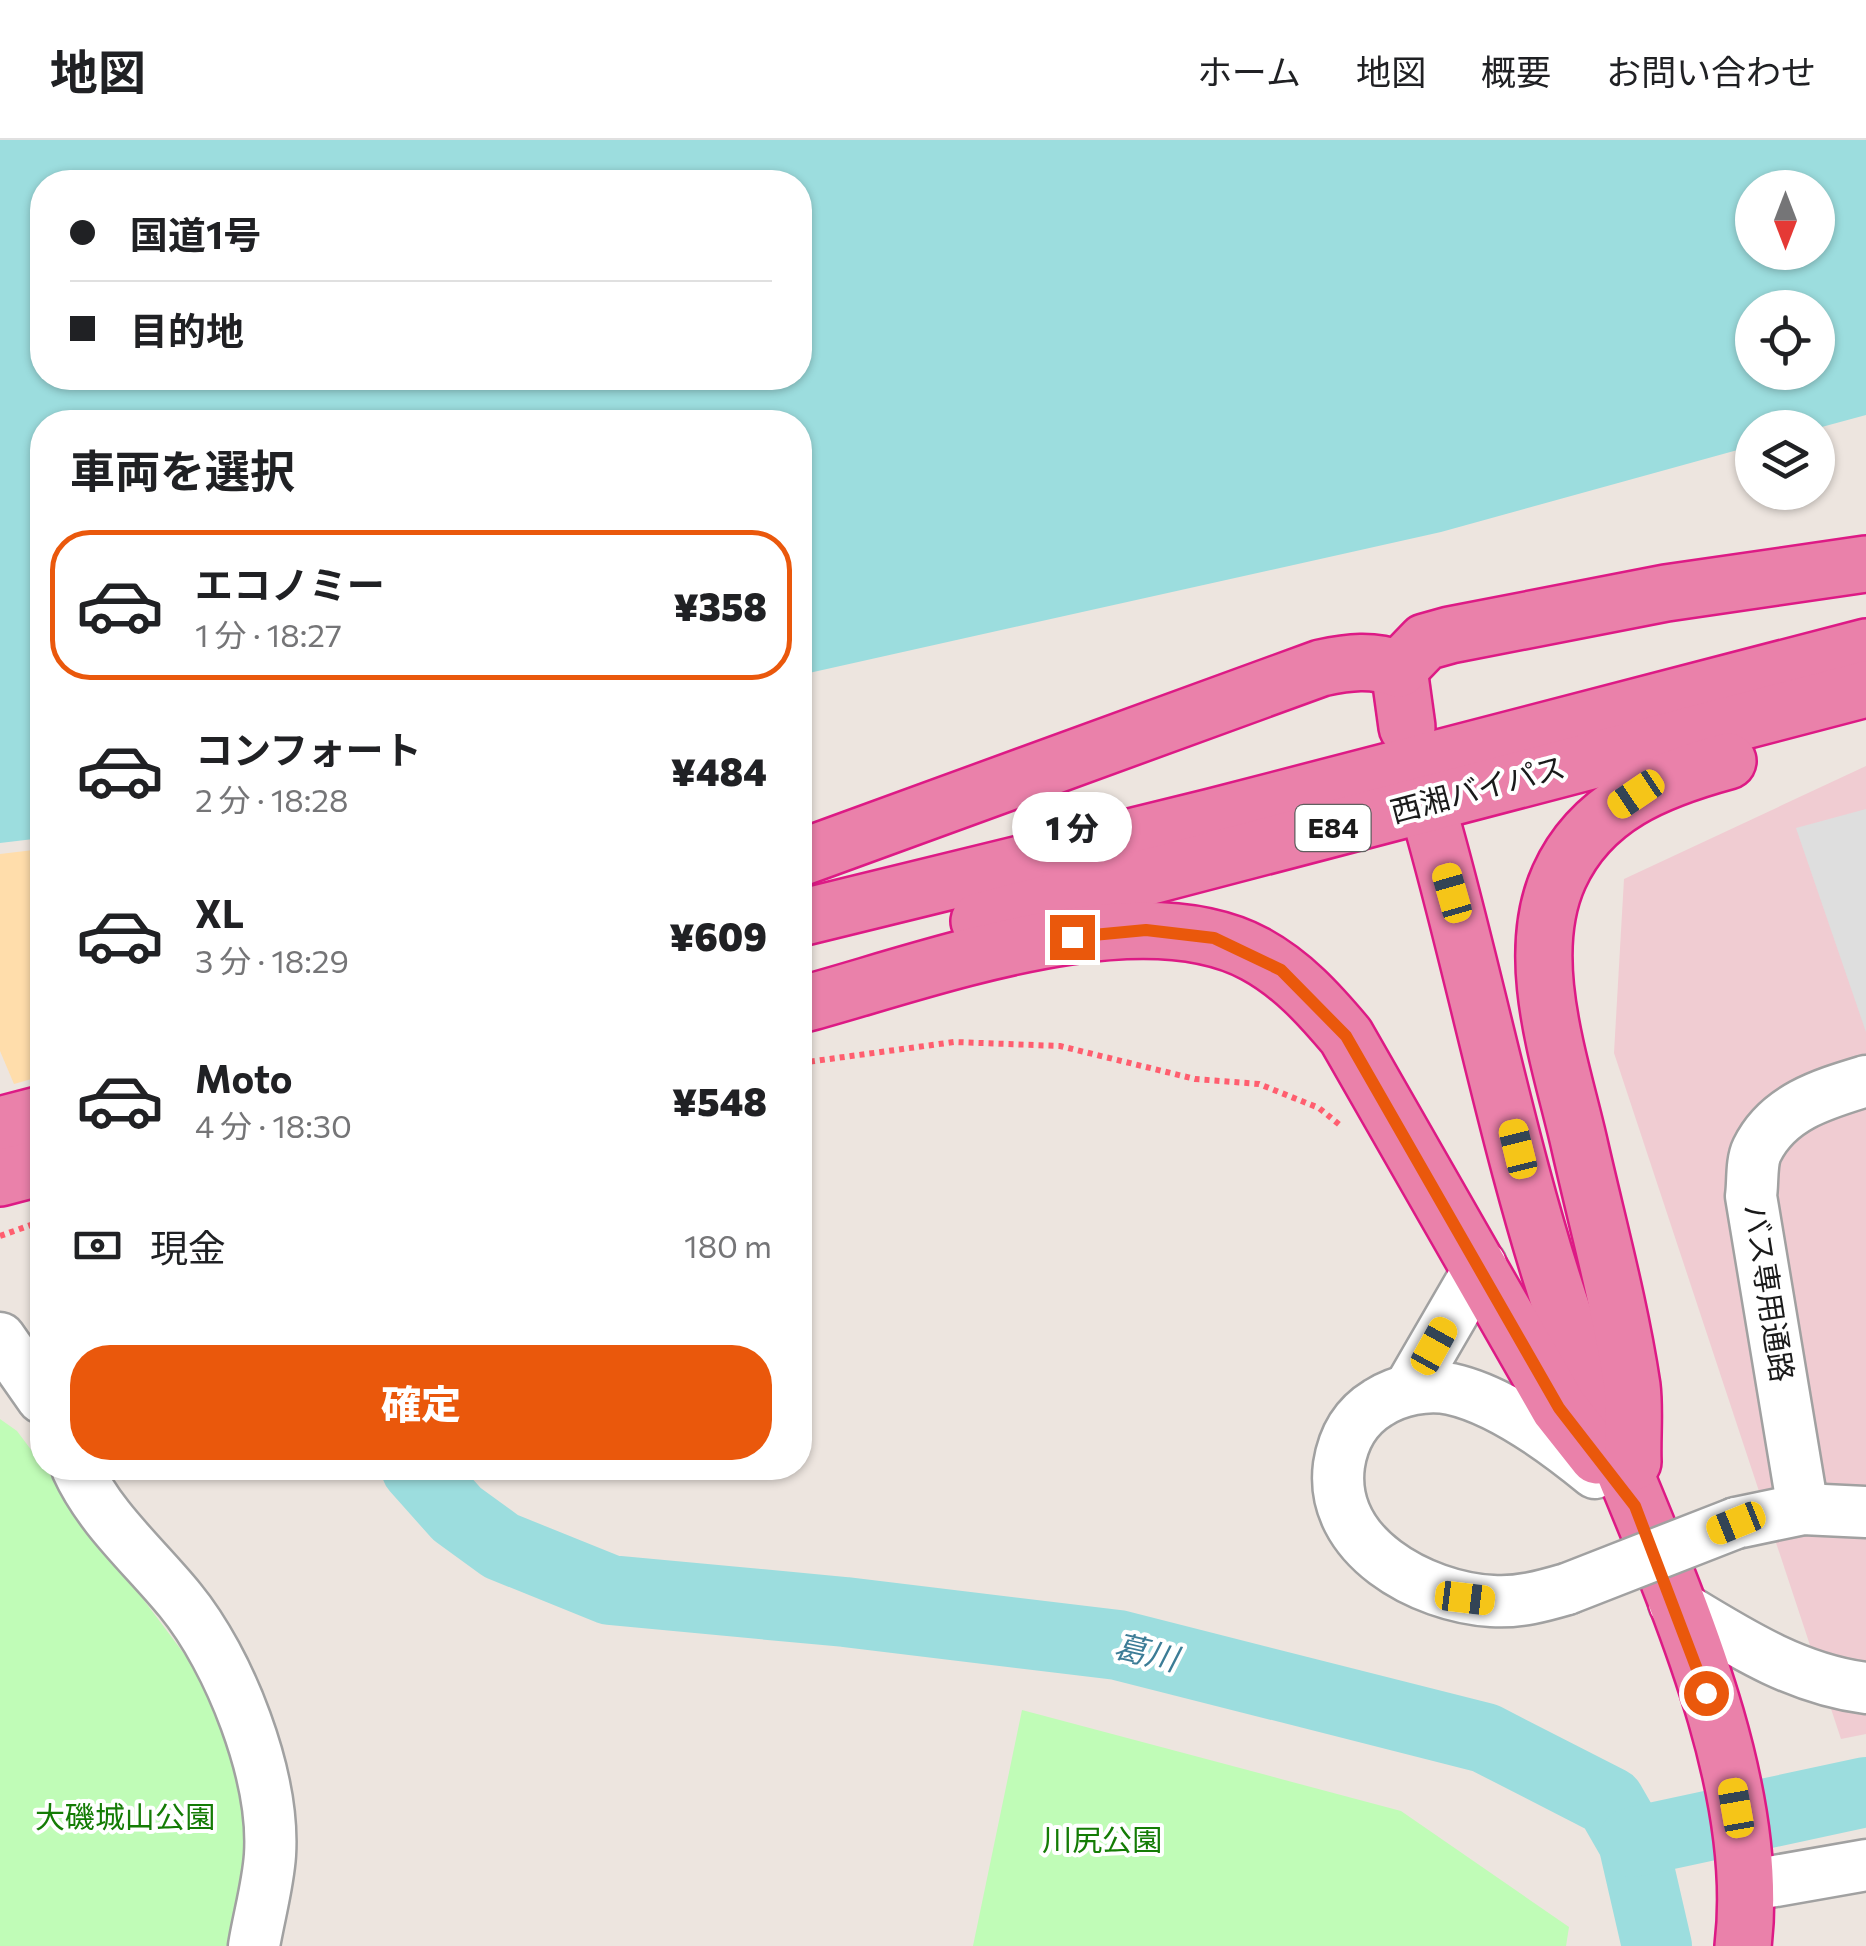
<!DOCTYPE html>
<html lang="ja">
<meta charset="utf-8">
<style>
body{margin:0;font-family:Commissioner,"Noto Sans JP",sans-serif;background:#f6f6f6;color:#202124;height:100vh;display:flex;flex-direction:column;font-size:38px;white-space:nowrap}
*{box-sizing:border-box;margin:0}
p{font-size:32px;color:#757577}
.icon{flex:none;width:55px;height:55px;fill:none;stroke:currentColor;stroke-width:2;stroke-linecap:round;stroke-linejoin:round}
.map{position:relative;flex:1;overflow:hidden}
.details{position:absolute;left:30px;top:270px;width:782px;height:1070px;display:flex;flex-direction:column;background:#fff;border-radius:40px;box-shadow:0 2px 8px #0004}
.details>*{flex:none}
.banner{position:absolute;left:30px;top:30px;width:782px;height:220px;border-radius:40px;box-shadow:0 2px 8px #0004;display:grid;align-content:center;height:220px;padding:0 40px;background:#fff}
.needle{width:65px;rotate:180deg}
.controls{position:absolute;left:1735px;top:30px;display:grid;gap:20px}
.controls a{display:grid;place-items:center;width:100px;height:100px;border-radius:50%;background:#fff;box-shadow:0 2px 8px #0004;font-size:50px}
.end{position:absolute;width:45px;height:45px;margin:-22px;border:12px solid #ea580c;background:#fff;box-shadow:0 0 0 5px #fff}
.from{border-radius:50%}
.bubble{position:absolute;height:70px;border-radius:35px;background:#fff;box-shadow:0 2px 8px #0004;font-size:32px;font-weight:800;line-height:70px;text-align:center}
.car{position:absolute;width:30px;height:60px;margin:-30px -15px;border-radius:12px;box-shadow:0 0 8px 2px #0007;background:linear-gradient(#f5c518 24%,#345 0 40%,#f5c518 0 76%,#345 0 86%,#f5c518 0)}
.banner b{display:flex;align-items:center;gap:35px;height:95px;font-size:38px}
.banner b+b{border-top:2px solid #e0e0e0}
.banner i{width:25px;height:25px;background:#202124}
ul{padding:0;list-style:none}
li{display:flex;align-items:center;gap:30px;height:150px;margin:0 20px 15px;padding:0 20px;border:5px solid transparent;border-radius:40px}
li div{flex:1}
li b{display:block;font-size:38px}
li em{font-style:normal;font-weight:800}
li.selected{border-color:#ea580c}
li>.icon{width:90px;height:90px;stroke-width:1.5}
h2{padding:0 40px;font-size:45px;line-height:120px}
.pay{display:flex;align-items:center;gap:25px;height:110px;padding:0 40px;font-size:38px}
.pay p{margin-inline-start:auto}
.action{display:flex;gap:20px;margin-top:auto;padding:20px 40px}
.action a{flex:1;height:115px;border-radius:40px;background:#ea580c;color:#fff;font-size:40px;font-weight:800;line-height:115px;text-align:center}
header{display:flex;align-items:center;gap:60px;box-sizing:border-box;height:140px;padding:0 50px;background:#fff;border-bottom:2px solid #e0e0e0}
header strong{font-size:48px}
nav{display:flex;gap:55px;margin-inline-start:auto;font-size:35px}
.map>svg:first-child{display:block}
</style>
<header>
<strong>地図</strong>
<nav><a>ホーム</a><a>地図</a><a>概要</a><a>お問い合わせ</a></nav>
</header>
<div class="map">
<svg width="1866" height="1806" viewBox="0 0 1866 1806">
<rect width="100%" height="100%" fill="#ede5df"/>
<polygon fill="#f0ccd2" points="1866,626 1866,1594 1841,1599 1614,913 1624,739"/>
<polygon fill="#ffddab" points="42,709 42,936 14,944 0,911 0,714"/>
<g fill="#c0fcb7">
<polygon points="0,1279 17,1291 221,1563 259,1690 233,1806 0,1806"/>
<polygon points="1022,1570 1401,1671 1569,1787 1566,1806 973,1806"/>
</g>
<polygon fill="#dedede" points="1866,669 1866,892 1796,688"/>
<path fill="#9cddde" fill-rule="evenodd" d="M0 0H1866V275L1818 288H1752V306L1441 392 800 535V282H42V698L0 703ZM42 42H800V238H42ZM1752 48H1818V112H1752ZM1752 168H1818V232H1752Z"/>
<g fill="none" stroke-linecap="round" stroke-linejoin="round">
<g stroke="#9cddde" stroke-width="70">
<polyline points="416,1328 457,1374 501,1406 610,1450 845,1472 1118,1505 1485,1598 1610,1662 1633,1702 1657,1806"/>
<polyline points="1633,1702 1866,1652"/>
</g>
<g stroke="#a1a1a1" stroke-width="55">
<g id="minor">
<polyline points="0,1198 42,1258"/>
<polyline points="1409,1249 1481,1125"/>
<path d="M77 1328C100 1379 145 1417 180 1460 230 1521 275 1636 270 1715 268 1745 259 1776 254 1806"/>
<path d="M1803 1369 1751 1056C1753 1043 1751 1022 1757 1010 1778 967 1823 954 1866 941"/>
<polyline points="1736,1383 1803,1369 1866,1372"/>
<path d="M1567 1449C1543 1456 1518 1463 1492 1461 1422 1457 1328 1407 1339 1325 1343 1299 1355 1277 1378 1263 1398 1250 1427 1244 1451 1249 1501 1260 1556 1301 1595 1333"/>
<path d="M1674 1463C1735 1500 1794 1539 1866 1548"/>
<polyline points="1747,1746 1866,1725"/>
</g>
</g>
<g stroke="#dd1a85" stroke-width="60">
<g id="highway">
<polyline points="1399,529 1407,587"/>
<path d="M1434 690C1479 851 1512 1023 1565 1179 1628 1366 1767 1607 1743 1806"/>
<path d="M800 718 1321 528C1349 522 1372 519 1399 529L1425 502 1450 495 1666 453 1866 424"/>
<polyline points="800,778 1212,677 1866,507"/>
<polyline points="979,781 1866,549"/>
<path d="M800 865C924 832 1136 750 1255 814 1292 834 1319 864 1346 896L1559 1268 1597 1316"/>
<polyline points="0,985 42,974"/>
<polyline points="0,1038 42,1027"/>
<path d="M1633 1322C1632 1297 1635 1270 1632 1246 1620 1166 1598 1086 1580 1007 1562 926 1522 819 1559 737 1591 666 1658 640 1728 621"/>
</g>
</g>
<g stroke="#ff5e6f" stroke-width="6" stroke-dasharray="5 5" stroke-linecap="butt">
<polyline points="800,923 954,902 1060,906 1195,939 1259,944 1319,968 1341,986"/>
<polyline points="0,1096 42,1081"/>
</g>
<use href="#minor" stroke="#fff" stroke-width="50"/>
<use href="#highway" stroke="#ea81aa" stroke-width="55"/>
<g stroke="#a1a1a1" stroke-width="55" stroke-linecap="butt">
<polyline id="minor-bridge" points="1567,1449 1736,1383"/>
</g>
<use href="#minor-bridge" stroke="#fff" stroke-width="50"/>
</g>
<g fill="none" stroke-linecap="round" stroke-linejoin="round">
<polyline stroke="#ea580c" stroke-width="12" points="1072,797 1146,790 1214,798 1281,830 1346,896 1559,1268 1635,1366 1706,1553"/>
</g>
<g text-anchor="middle" stroke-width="8" stroke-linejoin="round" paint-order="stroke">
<rect fill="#fff" stroke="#5f5f5f" stroke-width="2.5" x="1295.5" y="665" width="75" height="46" rx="8"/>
<g font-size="28" font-weight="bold" fill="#1a1a1a">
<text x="1333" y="698">E84</text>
</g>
<g font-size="30" fill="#1a1a1a" stroke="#fff">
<text transform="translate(1478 650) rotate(-15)" y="10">西湘バイパス</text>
<text transform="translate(1768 1153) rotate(81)" y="10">バス専用通路</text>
</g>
<g font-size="30" fill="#147c05" stroke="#fff">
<text x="125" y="1688">大磯城山公園</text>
<text x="1102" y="1711">川尻公園</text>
</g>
<g font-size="32" font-style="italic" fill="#3c7c96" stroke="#fff">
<text transform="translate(1146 1513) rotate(13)" y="11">葛川</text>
</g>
</g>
</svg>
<div class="controls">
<a><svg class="needle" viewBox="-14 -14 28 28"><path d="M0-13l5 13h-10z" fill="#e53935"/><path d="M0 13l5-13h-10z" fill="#757577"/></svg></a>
<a><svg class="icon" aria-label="locate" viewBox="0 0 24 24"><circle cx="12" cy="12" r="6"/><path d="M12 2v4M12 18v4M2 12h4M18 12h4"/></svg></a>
<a><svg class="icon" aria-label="layers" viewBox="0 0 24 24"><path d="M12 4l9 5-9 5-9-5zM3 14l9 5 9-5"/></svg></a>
</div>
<i class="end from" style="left:1706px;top:1553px"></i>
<i class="end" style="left:1072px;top:797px"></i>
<div class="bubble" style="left:1012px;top:652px;width:120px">1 分</div>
<i class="car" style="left:1636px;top:654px;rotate:236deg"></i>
<i class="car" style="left:1452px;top:753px;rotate:344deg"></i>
<i class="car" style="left:1518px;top:1009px;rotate:346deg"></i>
<i class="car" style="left:1434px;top:1206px;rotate:29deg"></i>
<i class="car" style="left:1736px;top:1383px;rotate:248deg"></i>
<i class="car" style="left:1465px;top:1458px;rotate:97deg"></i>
<i class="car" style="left:1736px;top:1668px;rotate:350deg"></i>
<div class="banner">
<b><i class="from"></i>国道1号</b>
<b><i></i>目的地</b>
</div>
<section class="details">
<h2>車両を選択</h2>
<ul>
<li class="selected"><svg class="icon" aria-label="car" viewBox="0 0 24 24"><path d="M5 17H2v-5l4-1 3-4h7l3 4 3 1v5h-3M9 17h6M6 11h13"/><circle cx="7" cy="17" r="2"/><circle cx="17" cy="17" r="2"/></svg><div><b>エコノミー</b><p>1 分 · 18:27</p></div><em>¥358</em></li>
<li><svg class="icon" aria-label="car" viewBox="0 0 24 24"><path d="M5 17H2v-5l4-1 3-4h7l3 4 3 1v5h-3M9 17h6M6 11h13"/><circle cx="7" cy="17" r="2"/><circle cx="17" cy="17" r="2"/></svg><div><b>コンフォート</b><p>2 分 · 18:28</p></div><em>¥484</em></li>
<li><svg class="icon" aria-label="car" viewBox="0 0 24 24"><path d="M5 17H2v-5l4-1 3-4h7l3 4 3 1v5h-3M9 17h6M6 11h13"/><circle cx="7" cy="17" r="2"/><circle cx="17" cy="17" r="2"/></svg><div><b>XL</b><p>3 分 · 18:29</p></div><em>¥609</em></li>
<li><svg class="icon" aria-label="car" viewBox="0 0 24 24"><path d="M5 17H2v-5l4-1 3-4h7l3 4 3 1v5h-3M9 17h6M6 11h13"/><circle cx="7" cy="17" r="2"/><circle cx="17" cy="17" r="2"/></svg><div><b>Moto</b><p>4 分 · 18:30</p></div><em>¥548</em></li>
</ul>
<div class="pay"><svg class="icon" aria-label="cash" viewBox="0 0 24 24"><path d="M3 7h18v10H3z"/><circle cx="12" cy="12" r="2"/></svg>現金<p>180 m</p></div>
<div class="action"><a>確定</a></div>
</section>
</div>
